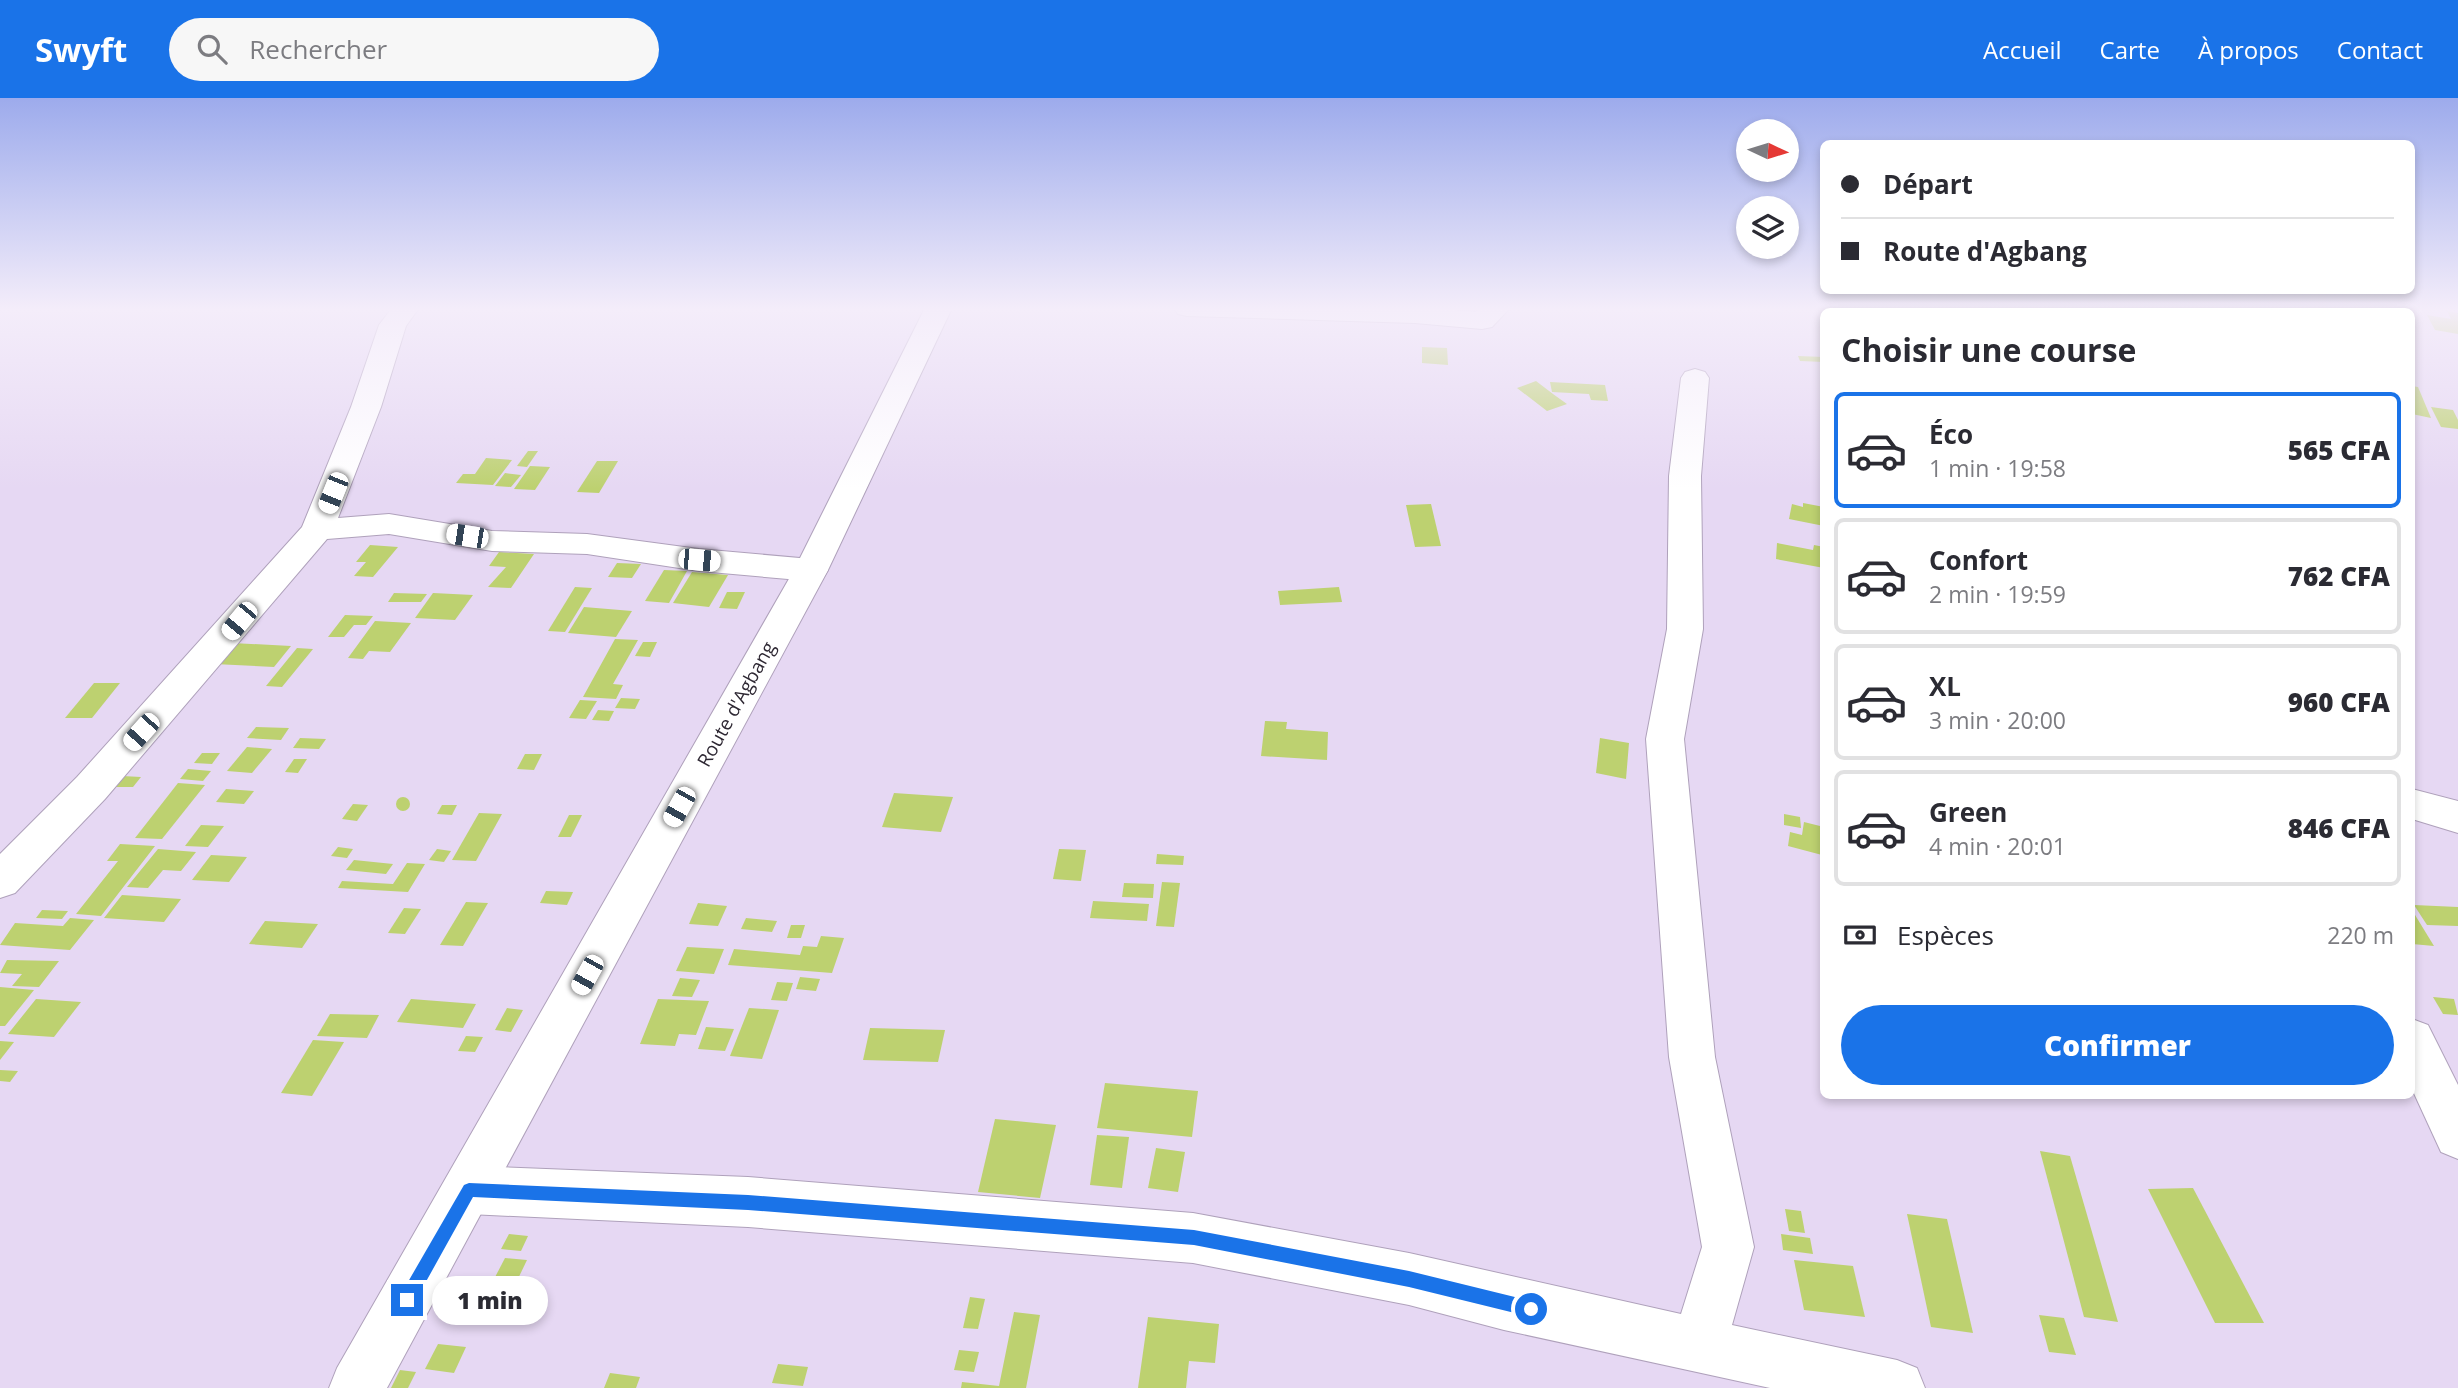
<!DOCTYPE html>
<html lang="fr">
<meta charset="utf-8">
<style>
body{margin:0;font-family:"Open Sans",sans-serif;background:#f7f7f7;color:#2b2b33;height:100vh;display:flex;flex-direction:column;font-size:26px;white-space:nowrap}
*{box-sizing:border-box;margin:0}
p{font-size:23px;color:#7c7c81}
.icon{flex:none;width:38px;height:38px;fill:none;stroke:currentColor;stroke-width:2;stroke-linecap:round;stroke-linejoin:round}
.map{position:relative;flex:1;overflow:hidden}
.panel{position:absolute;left:1820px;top:210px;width:595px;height:791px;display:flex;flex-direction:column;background:#fff;border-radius:10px;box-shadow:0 4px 10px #0003}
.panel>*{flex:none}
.banner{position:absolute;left:1820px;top:42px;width:595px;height:154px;border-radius:10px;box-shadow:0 4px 10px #0003;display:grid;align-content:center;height:154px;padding:0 21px;background:#fff}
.needle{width:46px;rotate:94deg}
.buttons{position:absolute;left:1736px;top:21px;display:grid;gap:14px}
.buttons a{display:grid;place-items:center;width:63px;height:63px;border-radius:50%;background:#fff;box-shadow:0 4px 10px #0003;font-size:35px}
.end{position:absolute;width:32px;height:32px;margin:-16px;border:9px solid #1a73e8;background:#fff;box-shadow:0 0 0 4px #fff}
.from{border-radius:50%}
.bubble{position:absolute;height:49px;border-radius:24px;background:#fff;box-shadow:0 4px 10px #0003;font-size:23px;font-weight:800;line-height:49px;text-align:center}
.car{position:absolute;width:21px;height:42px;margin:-21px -10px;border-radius:9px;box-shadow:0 0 5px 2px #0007;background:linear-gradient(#fff 24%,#345 0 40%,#fff 0 76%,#345 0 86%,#fff 0)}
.banner b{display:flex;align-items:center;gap:24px;height:66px;font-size:26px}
.banner b+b{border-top:2px solid #e1e1e2}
.banner i{width:18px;height:18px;background:#2b2b33}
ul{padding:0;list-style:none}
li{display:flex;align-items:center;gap:21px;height:116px;margin:0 14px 10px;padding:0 7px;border:4px solid #e1e1e2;border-radius:10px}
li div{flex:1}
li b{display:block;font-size:26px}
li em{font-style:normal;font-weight:800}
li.on{border-color:#1a73e8}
li>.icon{width:63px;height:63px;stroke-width:1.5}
h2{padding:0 21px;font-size:32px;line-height:84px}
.pay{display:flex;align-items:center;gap:18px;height:77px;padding:0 21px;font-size:26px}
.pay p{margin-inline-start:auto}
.button{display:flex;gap:14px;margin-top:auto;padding:14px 21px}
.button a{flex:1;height:80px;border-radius:42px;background:#1a73e8;color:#fff;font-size:28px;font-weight:800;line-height:80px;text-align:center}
header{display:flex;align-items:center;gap:42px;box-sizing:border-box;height:98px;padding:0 35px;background:#1a73e8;color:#fff}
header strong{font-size:33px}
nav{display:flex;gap:38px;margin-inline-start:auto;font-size:24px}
.search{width:490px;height:63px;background:#f7f7f7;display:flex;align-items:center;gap:18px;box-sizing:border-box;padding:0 24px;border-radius:38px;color:#7c7c81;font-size:26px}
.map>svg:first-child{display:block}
</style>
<header>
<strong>Swyft</strong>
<div class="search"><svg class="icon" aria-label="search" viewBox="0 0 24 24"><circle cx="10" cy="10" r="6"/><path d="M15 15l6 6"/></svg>Rechercher</div>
<nav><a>Accueil</a><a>Carte</a><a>À propos</a><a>Contact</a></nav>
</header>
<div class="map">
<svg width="2458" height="1290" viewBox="0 0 2458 1290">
<rect width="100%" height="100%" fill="#e6d8f3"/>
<g fill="#bdd170">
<polygon points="2447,213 2458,215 2458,236 2435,232 2427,217 2451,221"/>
<polygon points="1422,249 1447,250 1448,267 1422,265"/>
<polygon points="1798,258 1824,259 1824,264 1800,263"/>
<polygon points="1536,283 1553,296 1567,306 1547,313 1517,290"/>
<polygon points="1550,284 1605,287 1608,303 1591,302 1589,296 1552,294"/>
<polygon points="2412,288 2418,289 2431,320 2412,316"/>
<polygon points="2431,309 2453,312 2458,322 2458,331 2441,329"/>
<polygon points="528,353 538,353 527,369 517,368"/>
<polygon points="486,360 512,362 493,387 456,385 463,376 475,376"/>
<polygon points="597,363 618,363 599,395 577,394"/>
<polygon points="530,368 550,369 535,392 514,391"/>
<polygon points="505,375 521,377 511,389 495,388"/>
<polygon points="1803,405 1824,409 1824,428 1789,421 1792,406 1803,409"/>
<polygon points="1431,406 1441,448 1415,449 1406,407"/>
<polygon points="1777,445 1813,452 1814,447 1824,449 1824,470 1776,461"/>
<polygon points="370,447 398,449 373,479 354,478 366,464 356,464"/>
<polygon points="499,454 534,456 511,490 488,489 506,469 489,468"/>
<polygon points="617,465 641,466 632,480 608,479"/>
<polygon points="664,472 687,473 669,505 645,503"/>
<polygon points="692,474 728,477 709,509 673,505"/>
<polygon points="575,489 592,490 565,534 548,533"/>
<polygon points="1339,489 1342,504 1280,507 1278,493"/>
<polygon points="727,494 745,494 737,511 719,510"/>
<polygon points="394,495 427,496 421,504 388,504"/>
<polygon points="433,495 473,497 455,522 415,520"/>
<polygon points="584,509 632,513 616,539 568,535"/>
<polygon points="345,517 373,518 366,527 354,527 344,539 328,539"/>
<polygon points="375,523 411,525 390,554 369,553 363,561 348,560"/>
<polygon points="615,541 638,542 613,586 623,587 616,601 583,599"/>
<polygon points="643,544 657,544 650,559 635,558"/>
<polygon points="232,545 291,548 274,569 214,566"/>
<polygon points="297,550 313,551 282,589 266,588"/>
<polygon points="94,585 120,585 92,620 65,620"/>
<polygon points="621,600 640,601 635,611 615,610"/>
<polygon points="580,602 597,603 586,621 569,620"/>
<polygon points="598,612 614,613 609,623 592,622"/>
<polygon points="1265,623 1287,624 1286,631 1328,634 1327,662 1261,658"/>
<polygon points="256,629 289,630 281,642 247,640"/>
<polygon points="300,640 326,641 319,651 293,650"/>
<polygon points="1600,640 1629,645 1626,681 1596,675"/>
<polygon points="247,649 272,651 252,675 227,673"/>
<polygon points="202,655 220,655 212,666 194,665"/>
<polygon points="525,656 542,656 534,672 517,671"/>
<polygon points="294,661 307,661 298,675 285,674"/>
<polygon points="188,671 211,673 203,683 180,681"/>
<polygon points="122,678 141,679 133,689 113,689"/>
<polygon points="178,685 205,687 162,741 135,740"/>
<polygon points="226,691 254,693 244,706 216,704"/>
<polygon points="894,695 953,699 941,734 882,729"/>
<circle cx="403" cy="706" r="7"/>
<polygon points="353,706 368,707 357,723 342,721"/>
<polygon points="442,707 457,707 452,717 437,716"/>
<polygon points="479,715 502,716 476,763 452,762"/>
<polygon points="1784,716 1800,719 1801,730 1784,727"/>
<polygon points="569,717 582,717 571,739 558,739"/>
<polygon points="1804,724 1824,729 1822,757 1788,748 1790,734 1802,737"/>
<polygon points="201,727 224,728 208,749 185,748"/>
<polygon points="120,746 155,748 101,818 76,816 118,763 107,763"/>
<polygon points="338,749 353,751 347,760 331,758"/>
<polygon points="158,751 196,754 181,773 163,772 148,790 127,789"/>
<polygon points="437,751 451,753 444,764 429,762"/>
<polygon points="1059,751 1086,752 1081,783 1053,781"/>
<polygon points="1157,756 1184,758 1183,767 1156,766"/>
<polygon points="211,757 247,759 229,784 192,782"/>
<polygon points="354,762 393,766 386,776 346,772"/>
<polygon points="407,765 425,766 408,794 338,790 342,783 393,786"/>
<polygon points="1162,784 1180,785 1174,829 1156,828"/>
<polygon points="1124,785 1154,786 1153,800 1122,799"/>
<polygon points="546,793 573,794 567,807 540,805"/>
<polygon points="122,797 181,801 164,824 104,820"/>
<polygon points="1093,803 1149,806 1147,823 1090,820"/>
<polygon points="466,804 488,805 463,848 440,847"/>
<polygon points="698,805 727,808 718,828 689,826"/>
<polygon points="2414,807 2458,809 2458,828 2427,827"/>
<polygon points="404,810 421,811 405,836 388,835"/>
<polygon points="42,812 68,813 62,821 36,820"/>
<polygon points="2412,812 2434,848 2412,846"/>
<polygon points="70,820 94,822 70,852 0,847 15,825 63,828"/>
<polygon points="746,820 777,823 772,834 741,831"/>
<polygon points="265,823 318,826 302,850 249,846"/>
<polygon points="791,827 805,827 801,840 787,840"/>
<polygon points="821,838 844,840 832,875 728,867 734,851 800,857 803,848 817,849"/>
<polygon points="687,849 724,851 714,876 676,873"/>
<polygon points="7,862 59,863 39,889 12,888 22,876 0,875"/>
<polygon points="800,879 820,881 816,893 796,891"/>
<polygon points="680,880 700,882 692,899 672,898"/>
<polygon points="777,884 793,885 787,903 771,902"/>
<polygon points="0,889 34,892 5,928 0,928"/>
<polygon points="2433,899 2454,901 2458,917 2443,916"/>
<polygon points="36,901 81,904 54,939 8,936"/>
<polygon points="411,901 476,906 463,930 397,924"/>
<polygon points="658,901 709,903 696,937 679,936 675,948 640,946"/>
<polygon points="507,910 523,912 511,934 495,932"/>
<polygon points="749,910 779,912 762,961 730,958"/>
<polygon points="330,916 379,917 367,940 317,938"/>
<polygon points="706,929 734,931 725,953 698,951"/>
<polygon points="870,930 945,932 938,964 863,962"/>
<polygon points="466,938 483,939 475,954 458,953"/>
<polygon points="313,942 344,944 312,998 281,995"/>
<polygon points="0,943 14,944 0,962"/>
<polygon points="0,972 18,973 10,984 0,983"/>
<polygon points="1105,985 1198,993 1192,1039 1097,1030"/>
<polygon points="995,1021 1056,1027 1040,1100 978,1094"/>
<polygon points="1097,1037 1129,1039 1122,1090 1090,1087"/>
<polygon points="1156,1050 1185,1054 1178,1094 1148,1090"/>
<polygon points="2040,1053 2070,1058 2118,1224 2084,1219"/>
<polygon points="2193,1090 2264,1225 2215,1225 2148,1091"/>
<polygon points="1785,1111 1801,1113 1805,1135 1789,1133"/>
<polygon points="1907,1116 1947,1121 1973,1235 1931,1229"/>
<polygon points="509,1136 528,1138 521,1153 501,1151"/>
<polygon points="1781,1136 1810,1140 1813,1156 1783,1152"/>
<polygon points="505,1160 527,1162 515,1187 492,1185"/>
<polygon points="1794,1162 1853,1168 1865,1219 1804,1212"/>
<polygon points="970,1199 985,1201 978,1231 963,1230"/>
<polygon points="1014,1214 1040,1217 1026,1290 961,1290 962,1284 999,1288"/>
<polygon points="2039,1217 2064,1220 2076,1257 2049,1254"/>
<polygon points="1148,1219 1219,1226 1215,1265 1189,1263 1186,1290 1138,1290"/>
<polygon points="438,1246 466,1249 454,1275 425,1271"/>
<polygon points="959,1252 979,1254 974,1274 954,1272"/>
<polygon points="778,1266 808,1269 803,1288 772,1285"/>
<polygon points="400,1272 416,1274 408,1290 391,1290"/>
<polygon points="610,1275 640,1279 636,1290 604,1290"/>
</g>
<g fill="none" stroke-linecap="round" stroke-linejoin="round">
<g stroke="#afa1bb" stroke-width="2">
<g id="minor">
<polygon points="392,210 419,210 406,228 381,309 338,420 389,416 492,433 587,436 699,451 811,461 823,464 828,472 823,480 811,483 699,473 587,456 492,453 389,436 327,441 105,701 15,795 0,800 0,756 77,679 302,429 351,309 379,227"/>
<polygon points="1174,210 1431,210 1476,214 1481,210 1510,210 1492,229 1482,231 1415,225 1187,218 1178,216"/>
<polygon points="1950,210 1977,210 1979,214 1952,214"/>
<polygon points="1695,271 1705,274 1709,280 1701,378 1703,531 1684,641 1715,959 1754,1149 1732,1227 1897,1262 1917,1270 1925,1290 1770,1290 1504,1232 1409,1207 1193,1165 748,1129 469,1116 451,1109 444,1092 451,1075 469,1068 748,1079 1193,1115 1409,1155 1681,1216 1702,1149 1669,959 1646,641 1667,531 1669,378 1681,280 1685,274"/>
<polygon points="2412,691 2458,703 2458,735 2412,721"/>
<polygon points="2412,921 2428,927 2458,987 2458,1061 2441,1054 2412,991"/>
</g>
</g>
<g stroke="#afa1bb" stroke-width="2">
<polygon id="major" points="925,210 952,210 828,472 387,1290 329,1290 337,1270 794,472"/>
</g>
<use href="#minor" fill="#fff" fill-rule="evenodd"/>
<use href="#major" fill="#fff" fill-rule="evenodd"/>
</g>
<linearGradient id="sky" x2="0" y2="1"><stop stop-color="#9dabec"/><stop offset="0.54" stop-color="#f4edfa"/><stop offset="1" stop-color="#f4edfa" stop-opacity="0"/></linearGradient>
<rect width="2458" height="391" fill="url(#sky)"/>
<polygon fill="#1a73e8" points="469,1085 748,1097 1194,1132 1409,1173 1531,1203 1539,1211 1531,1219 1409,1189 1194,1147 748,1112 473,1099 413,1207 401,1207 401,1196 464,1087"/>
<g text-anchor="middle" stroke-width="5" stroke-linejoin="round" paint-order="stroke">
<g font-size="19" fill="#2e2833" stroke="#fff">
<text transform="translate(736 606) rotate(-61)" y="7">Route d'Agbang</text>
</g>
</g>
</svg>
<div class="buttons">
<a><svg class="needle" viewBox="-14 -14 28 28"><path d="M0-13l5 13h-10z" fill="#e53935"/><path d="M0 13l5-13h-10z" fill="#7c7c81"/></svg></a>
<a><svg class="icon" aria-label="layers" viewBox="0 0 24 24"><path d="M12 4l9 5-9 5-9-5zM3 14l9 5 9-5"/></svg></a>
</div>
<i class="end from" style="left:1531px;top:1211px"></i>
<i class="end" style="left:407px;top:1202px"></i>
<div class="bubble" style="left:432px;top:1178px;width:116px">1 min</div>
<i class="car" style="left:333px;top:395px;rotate:202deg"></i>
<i class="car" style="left:467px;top:438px;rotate:279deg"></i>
<i class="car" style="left:699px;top:462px;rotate:95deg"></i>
<i class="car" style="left:239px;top:523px;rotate:220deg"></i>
<i class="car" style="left:141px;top:634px;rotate:222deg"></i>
<i class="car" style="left:679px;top:709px;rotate:209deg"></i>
<i class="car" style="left:587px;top:877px;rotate:209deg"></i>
<div class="banner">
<b><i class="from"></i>Départ</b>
<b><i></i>Route d'Agbang</b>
</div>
<section class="panel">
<h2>Choisir une course</h2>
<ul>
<li class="on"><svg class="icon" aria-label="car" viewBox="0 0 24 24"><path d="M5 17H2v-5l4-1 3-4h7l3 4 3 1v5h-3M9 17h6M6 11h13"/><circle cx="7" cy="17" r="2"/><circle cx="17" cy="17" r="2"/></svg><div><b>Éco</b><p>1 min · 19:58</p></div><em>565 CFA</em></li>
<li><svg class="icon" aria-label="car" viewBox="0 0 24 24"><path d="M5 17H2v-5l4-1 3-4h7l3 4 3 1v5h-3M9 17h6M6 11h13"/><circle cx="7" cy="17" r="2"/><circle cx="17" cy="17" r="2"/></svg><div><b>Confort</b><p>2 min · 19:59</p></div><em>762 CFA</em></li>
<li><svg class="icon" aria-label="car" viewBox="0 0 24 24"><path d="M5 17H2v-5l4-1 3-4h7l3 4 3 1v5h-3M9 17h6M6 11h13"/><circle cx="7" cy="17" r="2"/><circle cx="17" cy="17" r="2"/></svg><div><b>XL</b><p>3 min · 20:00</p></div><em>960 CFA</em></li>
<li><svg class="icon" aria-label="car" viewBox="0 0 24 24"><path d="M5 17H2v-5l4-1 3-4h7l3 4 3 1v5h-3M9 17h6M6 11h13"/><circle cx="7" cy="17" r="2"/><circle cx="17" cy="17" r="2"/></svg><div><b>Green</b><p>4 min · 20:01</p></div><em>846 CFA</em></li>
</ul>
<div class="pay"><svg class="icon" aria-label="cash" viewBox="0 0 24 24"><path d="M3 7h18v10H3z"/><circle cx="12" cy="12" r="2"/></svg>Espèces<p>220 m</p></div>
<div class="button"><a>Confirmer</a></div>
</section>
</div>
